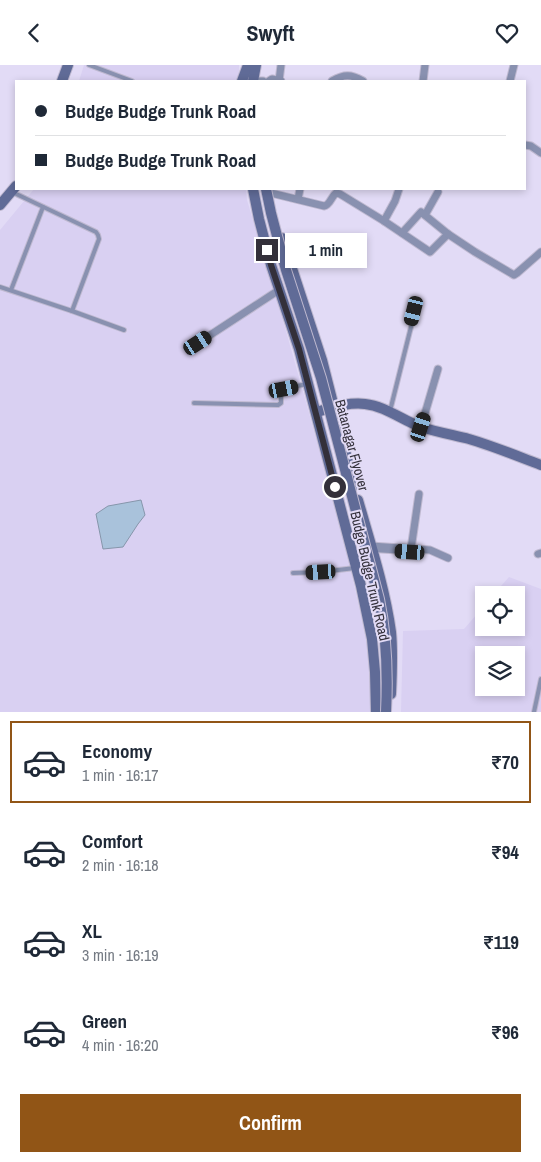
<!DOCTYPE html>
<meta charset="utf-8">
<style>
body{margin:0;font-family:"Archivo Narrow",sans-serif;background:#f6f6f7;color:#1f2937;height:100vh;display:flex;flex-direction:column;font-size:19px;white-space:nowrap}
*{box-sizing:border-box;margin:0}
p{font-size:16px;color:#747a83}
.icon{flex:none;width:28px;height:28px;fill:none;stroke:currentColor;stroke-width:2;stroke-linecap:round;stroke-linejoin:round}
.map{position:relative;height:647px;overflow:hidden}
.side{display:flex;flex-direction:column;background:#fff;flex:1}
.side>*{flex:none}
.top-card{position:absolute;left:15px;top:15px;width:511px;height:110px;border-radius:0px;box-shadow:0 2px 8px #0003;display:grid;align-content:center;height:110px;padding:0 20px;background:#fff}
.tools{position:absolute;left:475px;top:521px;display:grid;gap:10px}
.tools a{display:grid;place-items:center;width:50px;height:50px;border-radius:0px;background:#fff;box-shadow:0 2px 8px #0003;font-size:25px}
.end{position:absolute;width:22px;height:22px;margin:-11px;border:6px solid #33303a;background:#fff;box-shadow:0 0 0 2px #fff}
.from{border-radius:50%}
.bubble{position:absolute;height:35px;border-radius:0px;background:#fff;box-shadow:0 2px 8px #0003;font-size:16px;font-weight:700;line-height:35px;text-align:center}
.car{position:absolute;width:15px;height:30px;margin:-15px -8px;border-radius:6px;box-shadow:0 0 4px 1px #0007;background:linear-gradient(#222 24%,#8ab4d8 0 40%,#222 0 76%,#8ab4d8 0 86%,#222 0)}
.top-card b{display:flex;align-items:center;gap:18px;height:48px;font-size:19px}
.top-card b+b{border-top:1px solid #e0e1e3}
.top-card i{width:12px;height:12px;background:#1f2937}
ul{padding:9px 0 0;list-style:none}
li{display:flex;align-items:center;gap:15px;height:82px;margin:0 10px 8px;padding:0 10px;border:2px solid transparent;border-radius:0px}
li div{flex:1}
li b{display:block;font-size:19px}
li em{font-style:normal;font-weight:700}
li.on{border-color:#915516}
li>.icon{width:45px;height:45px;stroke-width:1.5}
.primary-button{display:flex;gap:10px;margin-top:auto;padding:10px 20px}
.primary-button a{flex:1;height:58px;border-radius:0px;background:#915516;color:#fff;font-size:20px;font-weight:700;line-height:58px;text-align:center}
header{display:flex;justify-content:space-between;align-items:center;height:65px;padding:0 20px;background:#fff;font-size:22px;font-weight:700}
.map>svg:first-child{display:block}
</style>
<header><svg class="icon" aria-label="back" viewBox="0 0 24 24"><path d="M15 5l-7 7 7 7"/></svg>Swyft<svg class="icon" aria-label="heart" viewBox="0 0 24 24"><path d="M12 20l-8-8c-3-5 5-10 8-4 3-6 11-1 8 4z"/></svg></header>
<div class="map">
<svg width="541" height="647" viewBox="0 0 541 647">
<rect width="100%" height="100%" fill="#e2dbf6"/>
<g fill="#d9d0f2" fill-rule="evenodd">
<polygon points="84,0 239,0 239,16 79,16"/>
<polygon points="34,124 246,124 247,135 286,266 341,462 367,577 372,613 371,647 0,647 0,165"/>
<path d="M509 512 541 524V647H401L403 566 464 564 484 541V562H516V530H493ZM484 590H516V622H484Z"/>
</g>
<polygon fill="#a9c2db" stroke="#8696ab" points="141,435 145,450 138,459 123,482 103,484 96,449 108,441"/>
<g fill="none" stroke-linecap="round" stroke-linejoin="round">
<g stroke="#bfb9d0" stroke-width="6">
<g id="lane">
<polyline points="89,0 132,16"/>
<polyline points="0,222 72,246 99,174 98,170 96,167 12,127"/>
<polyline points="11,225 43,142"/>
<polyline points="72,246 124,265"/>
<polyline points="194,338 278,340 281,338 281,326 282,324 307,319"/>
<polyline points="390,346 415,246"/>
<polyline points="374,485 422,488"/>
<polyline points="293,508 321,507 355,503"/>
<polyline points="534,647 541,614"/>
</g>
</g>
<g stroke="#bfb9d0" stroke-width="9">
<g id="street">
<polyline points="259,16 263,16"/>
<polyline points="269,16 272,14 281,16"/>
<polyline points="279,16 281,0"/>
<path d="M332 16C344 9 351 9 363 16"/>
<polyline points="423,16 425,0"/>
<polyline points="510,16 514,0"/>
<polyline points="525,80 531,81 541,88"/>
<path d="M271 128 324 141C330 140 331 132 336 128L340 129 384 156 430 187 448 169"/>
<polyline points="298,134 300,124"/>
<polyline points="425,150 438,127"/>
<polyline points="384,156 395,136 399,124"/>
<polyline points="402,168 421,147 448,169 475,187 514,210 517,208 541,187"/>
<polyline points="198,278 279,225"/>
<polyline points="421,362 438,304"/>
<polyline points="371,481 430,485 448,493"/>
<polyline points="411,484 419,429"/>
<polyline points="538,489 541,488"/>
</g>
</g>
<g stroke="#bfb9d0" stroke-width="12">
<g id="secondary">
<polyline points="62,16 68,0"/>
<polyline points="242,16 248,0"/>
<polyline points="253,16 256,0"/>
<polyline points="253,124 259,154 271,200 299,284 361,521 372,574 375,607 376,647"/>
<polyline points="0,140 16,121"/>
<polyline points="282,173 322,295 354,421"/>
<path d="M316 347C331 343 348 337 365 339 385 341 402 355 421 362 437 367 453 370 469 374 493 381 517 391 541 400"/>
<path d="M358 435C370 477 385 523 391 567 393 587 392 608 391 629"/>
</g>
</g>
<use href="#lane" stroke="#8991b0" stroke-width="4"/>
<use href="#street" stroke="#8991b0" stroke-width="7"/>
<use href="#secondary" stroke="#606b97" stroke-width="10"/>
<g stroke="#bfb9d0" stroke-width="12" stroke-linecap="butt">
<path id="secondary-bridge" d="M266 124 271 148 286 205 321 313 379 534C387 573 388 607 386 647"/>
</g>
<use href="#secondary-bridge" stroke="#606b97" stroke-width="10"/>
</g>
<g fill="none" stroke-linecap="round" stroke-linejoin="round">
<polyline stroke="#33303a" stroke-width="6" points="267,185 271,200 299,284 335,422"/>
</g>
<g text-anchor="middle" stroke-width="4" stroke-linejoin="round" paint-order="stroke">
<g font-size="14" fill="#33303a" stroke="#e2dbf6">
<text transform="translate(352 380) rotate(75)" y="5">Batanagar Flyover</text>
<text transform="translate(370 511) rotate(77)" y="5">Budge Budge Trunk Road</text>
</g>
</g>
</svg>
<div class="tools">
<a><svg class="icon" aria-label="locate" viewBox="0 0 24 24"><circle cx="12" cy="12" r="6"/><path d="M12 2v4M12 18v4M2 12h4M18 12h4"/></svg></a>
<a><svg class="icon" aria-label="layers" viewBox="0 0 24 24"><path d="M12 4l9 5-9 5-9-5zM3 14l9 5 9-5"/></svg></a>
</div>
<i class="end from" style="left:335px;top:422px"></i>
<i class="end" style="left:267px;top:185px"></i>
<div class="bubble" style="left:285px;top:168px;width:82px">1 min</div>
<i class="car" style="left:414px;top:246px;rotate:194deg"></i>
<i class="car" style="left:198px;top:278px;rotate:57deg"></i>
<i class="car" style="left:284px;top:324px;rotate:79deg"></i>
<i class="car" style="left:421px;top:362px;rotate:18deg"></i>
<i class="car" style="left:410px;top:487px;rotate:274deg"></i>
<i class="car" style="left:321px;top:507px;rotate:267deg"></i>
<div class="top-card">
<b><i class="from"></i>Budge Budge Trunk Road</b>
<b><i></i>Budge Budge Trunk Road</b>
</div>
</div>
<section class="side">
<ul>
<li class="on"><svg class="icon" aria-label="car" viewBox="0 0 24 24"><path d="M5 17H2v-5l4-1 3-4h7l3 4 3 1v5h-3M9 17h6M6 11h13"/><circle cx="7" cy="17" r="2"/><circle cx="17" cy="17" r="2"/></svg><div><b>Economy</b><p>1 min · 16:17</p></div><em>₹70</em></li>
<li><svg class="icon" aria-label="car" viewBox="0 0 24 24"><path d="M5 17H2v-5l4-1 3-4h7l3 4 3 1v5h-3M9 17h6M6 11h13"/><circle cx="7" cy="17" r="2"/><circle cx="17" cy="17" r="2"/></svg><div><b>Comfort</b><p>2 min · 16:18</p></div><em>₹94</em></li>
<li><svg class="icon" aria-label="car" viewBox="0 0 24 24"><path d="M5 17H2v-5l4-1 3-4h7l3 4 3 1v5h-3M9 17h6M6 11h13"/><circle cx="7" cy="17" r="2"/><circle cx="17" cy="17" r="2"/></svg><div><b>XL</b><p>3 min · 16:19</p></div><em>₹119</em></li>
<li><svg class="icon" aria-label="car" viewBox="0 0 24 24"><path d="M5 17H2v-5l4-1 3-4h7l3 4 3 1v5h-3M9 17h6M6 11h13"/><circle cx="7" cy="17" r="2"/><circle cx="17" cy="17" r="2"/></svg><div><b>Green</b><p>4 min · 16:20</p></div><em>₹96</em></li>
</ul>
<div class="primary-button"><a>Confirm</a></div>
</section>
